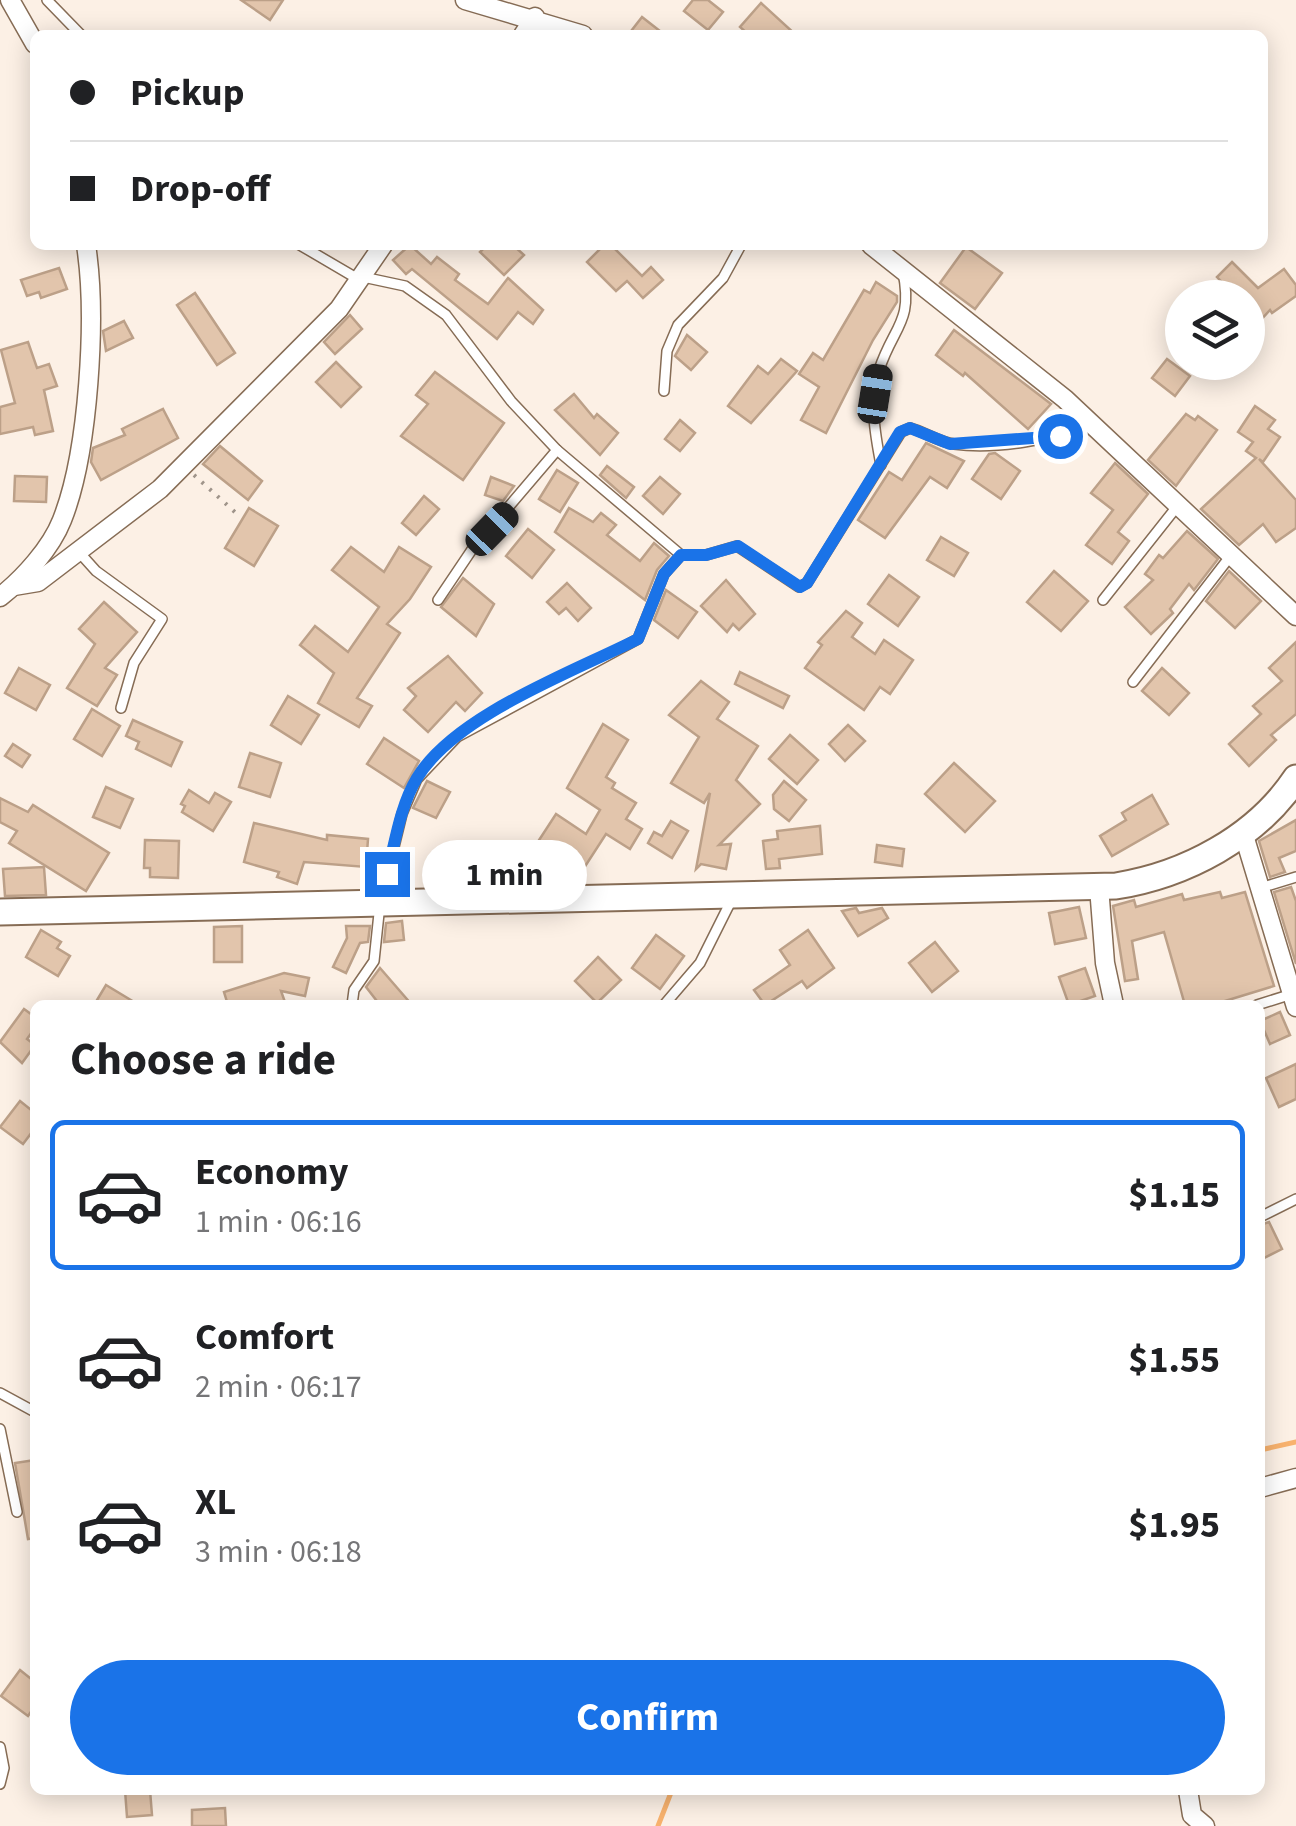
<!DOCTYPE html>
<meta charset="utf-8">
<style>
body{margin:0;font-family:"Source Sans 3",sans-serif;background:#f2f2f2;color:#202124;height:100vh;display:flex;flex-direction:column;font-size:38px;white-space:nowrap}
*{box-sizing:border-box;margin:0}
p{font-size:32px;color:#757577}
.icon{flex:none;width:55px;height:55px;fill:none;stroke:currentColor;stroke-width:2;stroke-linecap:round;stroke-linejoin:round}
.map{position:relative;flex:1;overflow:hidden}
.side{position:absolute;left:30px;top:1000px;width:1235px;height:795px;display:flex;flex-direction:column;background:#fff;border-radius:15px;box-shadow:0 5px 25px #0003}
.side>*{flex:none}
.guide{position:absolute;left:30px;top:30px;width:1238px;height:220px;border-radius:15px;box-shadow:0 5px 25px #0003;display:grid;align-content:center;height:220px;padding:0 40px;background:#fff}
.controls{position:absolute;left:1165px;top:280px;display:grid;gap:20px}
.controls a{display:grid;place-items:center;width:100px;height:100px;border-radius:50%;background:#fff;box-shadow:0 5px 25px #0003;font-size:50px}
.end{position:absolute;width:45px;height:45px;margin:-22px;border:12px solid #1a73e8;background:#fff;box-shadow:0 0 0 5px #fff}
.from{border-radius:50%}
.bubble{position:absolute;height:70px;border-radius:35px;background:#fff;box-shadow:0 5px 25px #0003;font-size:32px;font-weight:700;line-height:70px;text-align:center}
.car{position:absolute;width:30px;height:60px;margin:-30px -15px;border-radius:12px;box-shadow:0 0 8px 2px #0007;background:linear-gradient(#222 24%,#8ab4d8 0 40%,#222 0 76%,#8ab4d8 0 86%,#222 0)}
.guide b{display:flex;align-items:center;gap:35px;height:95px;font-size:38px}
.guide b+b{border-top:2px solid #e0e0e0}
.guide i{width:25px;height:25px;background:#202124}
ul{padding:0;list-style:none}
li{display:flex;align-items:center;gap:30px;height:150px;margin:0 20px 15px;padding:0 20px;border:5px solid transparent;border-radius:15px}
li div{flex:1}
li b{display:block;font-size:38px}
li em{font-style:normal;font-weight:700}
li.current{border-color:#1a73e8}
li>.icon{width:90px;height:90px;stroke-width:1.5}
h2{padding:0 40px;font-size:45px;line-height:120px}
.primary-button{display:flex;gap:20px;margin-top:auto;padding:20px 40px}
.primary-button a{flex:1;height:115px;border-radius:60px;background:#1a73e8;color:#fff;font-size:40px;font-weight:700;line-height:115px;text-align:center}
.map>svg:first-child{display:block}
</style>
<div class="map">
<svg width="1296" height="1826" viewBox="0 0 1296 1826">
<rect width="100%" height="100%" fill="#fcf0e5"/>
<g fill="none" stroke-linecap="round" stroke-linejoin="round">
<g stroke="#f8b26e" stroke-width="5">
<polyline points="1260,1450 1296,1442"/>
<polyline points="658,1826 672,1790"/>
</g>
</g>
<g fill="#e2c5ac" stroke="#bca088" stroke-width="2.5">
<polygon points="241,0 283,0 270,20"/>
<polygon points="693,0 708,0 723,12 708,30 684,11"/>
<polygon points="761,3 796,35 749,35 740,27"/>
<polygon points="642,17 665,35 628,35"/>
<polygon points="410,245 431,264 437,257 459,274 455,280 488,304 508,278 543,310 533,324 518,312 497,339 412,269 406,274 393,260"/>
<polygon points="487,245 513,245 524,255 504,275 480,252"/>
<polygon points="604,245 611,245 642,276 651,267 663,280 643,298 627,281 616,291 587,262"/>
<polygon points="966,247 1002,273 975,309 940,283"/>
<polygon points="1232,262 1258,288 1284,269 1296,285 1296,296 1272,313 1270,310 1248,334 1248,298 1237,298 1217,277"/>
<polygon points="59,268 67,289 41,298 39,292 27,296 21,280"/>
<polygon points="876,282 897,296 897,302 873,340 826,433 801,420 819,387 799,374 813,353 823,360 864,290 870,293"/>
<polygon points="195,293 235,353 217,365 177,305"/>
<polygon points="350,315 362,329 335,354 324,342"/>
<polygon points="124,321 133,338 106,351 103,331"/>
<polygon points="954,330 1051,404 1028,429 965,373 963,376 936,355"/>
<polygon points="687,335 707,352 691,370 675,356"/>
<polygon points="28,342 37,368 49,364 57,386 44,390 53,431 35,435 33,427 0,434 0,407 15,403 1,350"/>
<polygon points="781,359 797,371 751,423 728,406 758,366 768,374"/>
<polygon points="1167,359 1190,376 1175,396 1152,378"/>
<polygon points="336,362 361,387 341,407 316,382"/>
<polygon points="435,372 504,423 463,480 401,436 428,404 416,395"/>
<polygon points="574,394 594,418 597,414 618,433 600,455 555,410"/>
<polygon points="1255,406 1275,420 1268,429 1280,437 1263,462 1259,459 1296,500 1296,528 1276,542 1263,524 1239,545 1201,509 1256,458 1246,451 1253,442 1238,432"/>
<polygon points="163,409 178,438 101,480 91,462 93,448 125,435 122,429"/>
<polygon points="1186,414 1195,420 1198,416 1217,430 1176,486 1148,460"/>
<polygon points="680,420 695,433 680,451 665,439"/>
<polygon points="926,443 964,461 947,488 930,477 885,538 858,520 889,472 902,480"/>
<polygon points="220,446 262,481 248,500 203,464"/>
<polygon points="995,453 1020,471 1001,499 972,479 989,454"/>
<polygon points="1115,463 1148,494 1118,532 1129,541 1112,564 1086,545 1113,510 1091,493"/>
<polygon points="607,466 634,487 626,498 600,475"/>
<polygon points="557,470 578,483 560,512 539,499"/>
<polygon points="15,476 47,477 46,502 14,501"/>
<polygon points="491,477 514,486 503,501 485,495"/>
<polygon points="660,477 680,494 663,514 643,496"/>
<polygon points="424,496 439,509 416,535 402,523"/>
<polygon points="249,508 278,526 254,566 225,548"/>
<polygon points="569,508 593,522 601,513 616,525 607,535 640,561 654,543 669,556 657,570 645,600 555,532"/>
<polygon points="528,529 554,550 532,578 506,556"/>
<polygon points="1187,531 1218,559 1194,590 1189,584 1170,609 1173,613 1151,634 1125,607 1153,580 1145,574 1159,555 1163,558"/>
<polygon points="941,537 968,553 954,576 927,560"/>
<polygon points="351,547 384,572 399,547 431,567 410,599 387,624 400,633 357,698 372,706 359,727 318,703 334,673 300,645 315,626 348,652 379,607 332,570"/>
<polygon points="1054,571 1088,601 1061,631 1027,602"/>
<polygon points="1229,571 1261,601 1235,628 1206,601"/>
<polygon points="889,575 919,597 898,626 868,604"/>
<polygon points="463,578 494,604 476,636 441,607"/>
<polygon points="726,580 755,614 739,630 733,624 727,632 701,606"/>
<polygon points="567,583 591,608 578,621 566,608 559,614 547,602"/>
<polygon points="666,590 697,612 678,638 654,620"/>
<polygon points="104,602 137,632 105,668 117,675 97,706 67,688 95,644 79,629"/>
<polygon points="846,611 862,623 852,637 875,654 884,640 913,660 890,694 880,687 864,710 805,668 822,645 818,642"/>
<polygon points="1296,642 1296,714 1271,735 1276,740 1249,766 1229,744 1261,714 1253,706 1282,681 1269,668"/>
<polygon points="448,656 482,693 465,711 456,702 428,732 404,710 416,696 408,688"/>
<polygon points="19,668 50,685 36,710 5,693"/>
<polygon points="1162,668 1189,693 1169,715 1142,691"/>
<polygon points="740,672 789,696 783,708 735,684"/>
<polygon points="701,681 729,702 717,719 758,746 736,780 760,804 719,845 731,844 726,869 701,864 696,869 710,793 704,803 671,783 699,737 669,715"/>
<polygon points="288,696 319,715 301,744 271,725"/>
<polygon points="92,709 120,726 102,756 74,739"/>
<polygon points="133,720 182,742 171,766 136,749 139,742 126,736"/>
<polygon points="603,724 628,740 606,777 615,783 612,788 636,803 626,819 642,829 630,849 606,834 584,868 564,854 550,875 526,860 556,814 586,834 600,810 567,788"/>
<polygon points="848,725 865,741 845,761 829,744"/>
<polygon points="790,735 818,760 797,784 769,759"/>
<polygon points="384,738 419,761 404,788 367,764"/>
<polygon points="13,744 30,755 22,767 5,756"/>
<polygon points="250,753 281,763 270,797 239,787"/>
<polygon points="954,763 995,801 965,832 925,794"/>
<polygon points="427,781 450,792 436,818 413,808"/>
<polygon points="784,781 806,800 789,821 774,809 773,795"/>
<polygon points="106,787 133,799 120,828 93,817"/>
<polygon points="189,790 209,803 215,793 231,802 213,831 182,812 185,806 181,804"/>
<polygon points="1152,795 1168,824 1112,856 1100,836 1126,820 1122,813"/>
<polygon points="0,798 28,812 33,805 109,853 86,891 9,843 17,831 0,822"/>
<polygon points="1296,820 1296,851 1279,858 1285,872 1270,877 1259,841"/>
<polygon points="671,821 688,831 672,858 648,843 654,832 662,836"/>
<polygon points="254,823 327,840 327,835 368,839 366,867 304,862 297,884 277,877 279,872 244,862"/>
<polygon points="820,826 822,854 779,859 780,868 766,869 763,841 778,839 777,831"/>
<polygon points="145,840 179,841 178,878 150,877 150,868 144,868"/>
<polygon points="877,845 904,849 902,866 875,862"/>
<polygon points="44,867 46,895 5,896 3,869"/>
<polygon points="1291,887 1296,901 1296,964 1274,892"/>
<polygon points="1220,892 1222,898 1245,892 1274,986 1212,1005 1185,1005 1164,932 1132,941 1138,979 1125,981 1113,906 1134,900 1136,907 1182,894 1184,900"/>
<polygon points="1079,907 1086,938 1055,944 1049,913"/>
<polygon points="856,908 859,913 882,908 888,918 858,936 842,911"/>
<polygon points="402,921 404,940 384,942 386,923"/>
<polygon points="242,926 242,962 214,962 214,927"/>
<polygon points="346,926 370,926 368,942 360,943 346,973 333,967 347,938"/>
<polygon points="41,930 61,942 57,948 70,956 58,976 26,957"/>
<polygon points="808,930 834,968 807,988 802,981 765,1005 754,990 790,965 780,950"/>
<polygon points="656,935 684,956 660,989 632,968"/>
<polygon points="935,942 958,971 932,992 909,963"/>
<polygon points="598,957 621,980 597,1003 575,981"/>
<polygon points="380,968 412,1005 380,1005 366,987"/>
<polygon points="1085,968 1095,996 1069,1005 1059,977"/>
<polygon points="284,973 309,978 305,996 281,991 286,1005 228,1005 224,992"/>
<polygon points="106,985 139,1005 94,1005"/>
<polygon points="24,1009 35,1017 35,1028 27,1039 35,1045 22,1063 0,1042"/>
<polygon points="1280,1012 1290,1035 1270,1044 1260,1021"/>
<polygon points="1296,1064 1296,1099 1279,1107 1266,1078"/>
<polygon points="20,1101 35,1113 35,1128 23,1144 0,1127"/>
<polygon points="1269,1222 1282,1249 1260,1260 1260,1225"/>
<polygon points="35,1460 35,1538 28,1539 15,1463"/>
<polygon points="20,1670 35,1682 35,1706 28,1716 1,1696"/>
<polygon points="125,1790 150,1790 152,1815 127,1817"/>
<polygon points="225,1808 226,1826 192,1826 192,1810"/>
</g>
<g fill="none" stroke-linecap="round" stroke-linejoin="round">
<g stroke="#866c55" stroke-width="12">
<g id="lane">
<polyline points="47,0 81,35"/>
<polyline points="300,245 358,279"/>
<path d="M363 277 405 286 446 315 511 401 557 450 681 555H706L737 546 799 587 807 583 901 432 910 428C925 432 939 442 954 444 997 450 1052 439 1093 425"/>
<polyline points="664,391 667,351 678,325 723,278 741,245"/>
<path d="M881 465C875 434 869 401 879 370 894 325 913 323 903 272"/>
<polyline points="78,551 96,571 162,619 134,663 121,708"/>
<polyline points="438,600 471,551 557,450"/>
<polyline points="1103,600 1179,504"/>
<polyline points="1133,682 1232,554"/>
<polyline points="1260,888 1296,877"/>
<polyline points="352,1005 354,990 374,961 380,904 402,814 417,779 457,737 638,639 664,574 681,555"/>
<polyline points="664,1005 700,963 732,899"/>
<polyline points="1257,1005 1292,994"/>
<polyline points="1260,1217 1296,1199"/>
<polyline points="0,1393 35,1412"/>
<polyline points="0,1429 17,1512"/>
<polyline points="0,1747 4,1768 0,1784"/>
</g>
</g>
<g stroke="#866c55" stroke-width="21">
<g id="street">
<polyline points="10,0 35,44"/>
<polyline points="465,0 583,35"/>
<polyline points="523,35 535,17"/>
<polyline points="871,245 1065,399 1296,616"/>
<polyline points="14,586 38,582 160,489 339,309 383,245"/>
<path d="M0 597C24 578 51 548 62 520 89 452 97 316 86 245"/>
<polyline points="1243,832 1296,1007"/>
<polyline points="1099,887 1105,963 1114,1005"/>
<polyline points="1260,1488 1296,1478"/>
<polyline points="1188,1790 1192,1815 1205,1826"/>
</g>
</g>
<g stroke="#866c55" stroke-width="29">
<path id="secondary" d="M0 912 1116 886C1185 875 1256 838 1296 778"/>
</g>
<polyline stroke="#9f948a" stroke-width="4" stroke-dasharray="2.5 8" stroke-linecap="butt" points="194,475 236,513"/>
<use href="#lane" stroke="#fff" stroke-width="9"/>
<use href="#street" stroke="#fff" stroke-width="18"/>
<use href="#secondary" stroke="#fff" stroke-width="25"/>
</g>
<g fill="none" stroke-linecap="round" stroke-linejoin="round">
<path stroke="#1a73e8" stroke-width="12" d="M387 874C395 843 400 806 417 778 455 715 573 672 638 639L664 574 681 555H706L738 546 800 587 807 583 900 432 910 428 950 444 1060 436"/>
</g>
</svg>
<div class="controls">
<a><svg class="icon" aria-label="layers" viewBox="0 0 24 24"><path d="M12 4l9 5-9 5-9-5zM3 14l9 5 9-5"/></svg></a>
</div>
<i class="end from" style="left:1060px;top:436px"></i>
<i class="end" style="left:387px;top:874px"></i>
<div class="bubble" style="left:422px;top:840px;width:165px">1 min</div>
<i class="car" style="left:875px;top:394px;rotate:9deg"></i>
<i class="car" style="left:492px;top:529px;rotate:44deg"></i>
<div class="guide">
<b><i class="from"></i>Pickup</b>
<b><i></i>Drop-off</b>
</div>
<section class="side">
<h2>Choose a ride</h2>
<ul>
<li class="current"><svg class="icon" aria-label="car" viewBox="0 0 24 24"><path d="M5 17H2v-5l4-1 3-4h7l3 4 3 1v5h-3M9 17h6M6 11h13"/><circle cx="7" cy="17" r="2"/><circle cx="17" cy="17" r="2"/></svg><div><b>Economy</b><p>1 min · 06:16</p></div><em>$1.15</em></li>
<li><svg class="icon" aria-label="car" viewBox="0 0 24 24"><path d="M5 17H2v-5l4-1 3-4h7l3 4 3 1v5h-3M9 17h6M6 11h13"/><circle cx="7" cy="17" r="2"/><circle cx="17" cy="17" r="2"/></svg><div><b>Comfort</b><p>2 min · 06:17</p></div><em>$1.55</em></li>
<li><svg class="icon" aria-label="car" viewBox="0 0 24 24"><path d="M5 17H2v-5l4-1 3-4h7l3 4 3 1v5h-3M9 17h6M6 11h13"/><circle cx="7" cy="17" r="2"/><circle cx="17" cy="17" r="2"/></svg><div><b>XL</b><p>3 min · 06:18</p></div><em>$1.95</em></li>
</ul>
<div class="primary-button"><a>Confirm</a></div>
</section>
</div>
